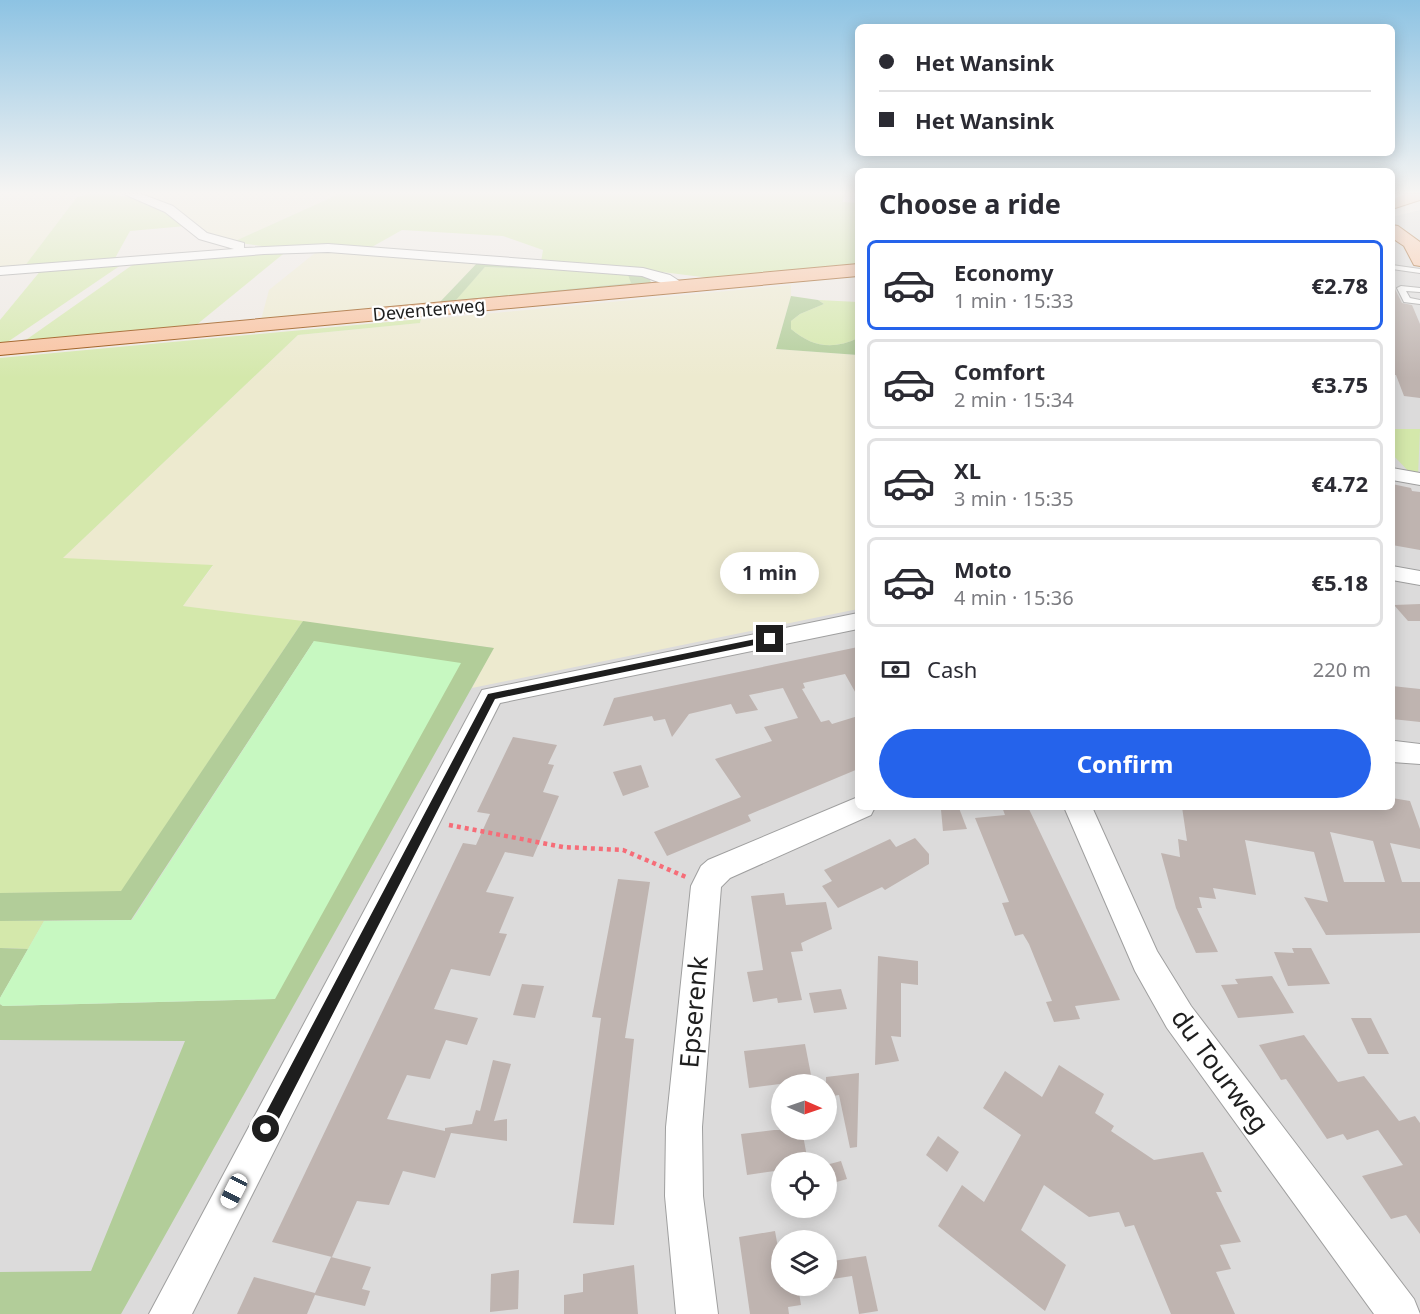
<!DOCTYPE html>
<meta charset="utf-8">
<style>
body{margin:0;font-family:"Noto Sans",sans-serif;background:#f7f7f7;color:#2b2b33;height:100vh;display:flex;flex-direction:column;font-size:22px;white-space:nowrap}
*{box-sizing:border-box;margin:0}
p{font-size:20px;color:#7c7c81}
.icon{flex:none;width:33px;height:33px;fill:none;stroke:currentColor;stroke-width:2;stroke-linecap:round;stroke-linejoin:round}
.map{position:relative;flex:1;overflow:hidden}
.panel{position:absolute;left:855px;top:168px;width:540px;height:642px;display:flex;flex-direction:column;background:#fff;border-radius:9px;box-shadow:0 3px 15px #0003}
.panel>*{flex:none}
.hud{position:absolute;left:855px;top:24px;width:540px;height:132px;border-radius:9px;box-shadow:0 3px 15px #0003;display:grid;align-content:center;height:132px;padding:0 24px;background:#fff}
.needle{width:39px;rotate:92deg}
.buttons{position:absolute;left:771px;top:1074px;display:grid;gap:12px}
.buttons a{display:grid;place-items:center;width:66px;height:66px;border-radius:50%;background:#fff;box-shadow:0 3px 15px #0003;font-size:30px}
.end{position:absolute;width:27px;height:27px;margin:-14px;border:8px solid #1e1e1e;background:#fff;box-shadow:0 0 0 3px #fff}
.from{border-radius:50%}
.bubble{position:absolute;height:42px;border-radius:21px;background:#fff;box-shadow:0 3px 15px #0003;font-size:20px;font-weight:700;line-height:42px;text-align:center}
.car{position:absolute;width:18px;height:36px;margin:-18px -9px;border-radius:8px;box-shadow:0 0 4px 2px #0007;background:linear-gradient(#fff 24%,#345 0 40%,#fff 0 76%,#345 0 86%,#fff 0)}
.hud b{display:flex;align-items:center;gap:21px;height:57px;font-size:22px}
.hud b+b{border-top:2px solid #e1e1e2}
.hud i{width:15px;height:15px;background:#2b2b33}
ul{padding:0;list-style:none}
li{display:flex;align-items:center;gap:18px;height:90px;margin:0 12px 9px;padding:0 12px;border:3px solid #e1e1e2;border-radius:9px}
li div{flex:1}
li b{display:block;font-size:22px}
li em{font-style:normal;font-weight:700}
li.on{border-color:#2563eb}
li>.icon{width:54px;height:54px;stroke-width:1.5}
h2{padding:0 24px;font-size:27px;line-height:72px}
.pay{display:flex;align-items:center;gap:15px;height:66px;padding:0 24px;font-size:22px}
.pay p{margin-inline-start:auto}
.action{display:flex;gap:12px;margin-top:auto;padding:12px 24px}
.action a{flex:1;height:69px;border-radius:36px;background:#2563eb;color:#fff;font-size:24px;font-weight:700;line-height:69px;text-align:center}
.map>svg:first-child{display:block}
</style>
<div class="map">
<svg width="1420" height="1314" viewBox="0 0 1420 1314">
<rect width="100%" height="100%" fill="#eee9e4"/>
<path fill="#dcdbdb" fill-rule="evenodd" d="M1420 210V1314H0V887L303 617 858 607V807H1392V244L1410 237 1393 225 1392 217ZM782 1084H826V1130H782ZM782 1162H826V1208H782ZM782 1240H826V1286H782Z"/>
<g fill="#edeacf">
<polygon points="0,194 51,194 77,197 24,267 0,270"/>
<polygon points="140,194 339,194 233,242 209,236"/>
<polygon points="320,249 479,261 438,304 261,320 269,290"/>
<polygon points="791,285 791,296 776,349 858,355 858,609 472,688 493,648 183,606 213,566 62,559 298,335 420,323 421,320"/>
</g>
<g fill="#d4e8ab">
<path d="M91 194C136 194 148 201 186 226L130 231 114 260 24 267 77 197Z"/>
<polygon points="339,194 846,194 842,202 858,203 858,265 710,278 630,268 541,262 543,250 503,236 402,230 370,248 305,245 269,247 233,242"/>
<polygon points="288,250 195,326 23,342 138,261"/>
<polygon points="124,263 6,343 0,344 0,320 42,269"/>
<polygon points="534,265 627,272 632,283 455,300 485,267 531,269"/>
<path d="M818 300 858 302V338C833 350 812 347 791 329V321L800 314 824 304Z"/>
<polygon points="421,319 420,323 298,335 63,558 213,565 183,606 303,621 121,892 0,893 0,358"/>
<polygon points="1392,429 1420,429 1418,476 1412,475 1392,454"/>
<polygon points="0,921 44,921 28,949 0,948"/>
</g>
<g fill="#b2cd99">
<polygon points="479,261 534,265 531,269 485,267 456,300 631,283 627,272 646,273 652,284 438,304"/>
<path d="M791 296 818 300 824 304 800 314 791 321V329C812 347 833 350 858 338V355L776 349Z"/>
<polygon points="303,621 494,648 121,1314 0,1314 0,1272 91,1271 185,1041 0,1040 0,1004 3,1006 275,999 314,641 131,920 0,921 0,893 121,891"/>
<polygon points="0,948 28,949 0,998"/>
</g>
<polygon fill="#c7f8c1" points="314,641 461,663 275,999 3,1006 0,1004 0,998 44,921 132,920"/>
<g fill="#bfb4b0" fill-rule="evenodd">
<polygon points="1392,289 1395,289 1402,303 1412,305 1420,324 1420,398 1404,396 1396,375 1392,375"/>
<polygon points="1392,484 1411,488 1412,491 1420,492 1420,550 1392,545"/>
<polygon points="1420,604 1420,621 1408,621 1394,605"/>
<polygon points="858,647 858,697 845,674 803,683 805,688 802,689 821,722 829,720 832,724 858,716 858,769 748,815 751,821 667,856 654,832 741,797 715,759 772,741 764,727 798,718 783,688 749,695 758,710 736,714 731,704 689,714 672,737 665,719 654,721 652,716 603,726 614,698"/>
<polygon points="1392,686 1420,689 1420,722 1392,719"/>
<polygon points="513,737 557,745 548,764 554,765 543,792 559,796 533,857 505,852 486,892 514,897 499,933 507,934 490,976 451,969 434,1009 478,1018 467,1045 446,1040 430,1079 407,1075 387,1119 445,1131 445,1128 472,1124 476,1110 480,1111 493,1060 511,1064 494,1121 507,1119 507,1141 451,1133 435,1178 403,1171 389,1205 357,1201 332,1257 272,1242 463,843 476,845 490,814 477,812"/>
<polygon points="641,765 649,787 623,796 613,772"/>
<path d="M1392 798 1410 801 1420 829V849L1390 843 1402 882H1420V933L1326 935 1304 897 1328 902 1314 852 1245 840 1256 895 1213 888 1216 899 1199 897 1202 908H1197L1218 952 1196 953 1176 908 1161 853 1180 857 1178 839 1187 841 1182 807H1392ZM1330 832 1373 841 1385 882H1344Z"/>
<polygon points="1002,807 1028,807 1120,1000 1075,1006 1080,1019 1054,1022 1046,1002 1052,1001 1029,944 1023,934 1015,936 1002,903 1009,902 975,818 1005,815"/>
<polygon points="959,808 967,829 943,831 941,810"/>
<polygon points="915,838 929,854 929,864 885,890 882,887 838,908 822,886 832,881 824,870 890,839 896,847"/>
<polygon points="618,879 650,882 625,1038 634,1039 614,1225 573,1223 601,1018 592,1017"/>
<polygon points="784,893 786,905 826,902 832,929 801,943 803,951 791,952 802,1000 778,1003 777,998 753,1002 747,972 763,970 751,896"/>
<polygon points="1292,948 1311,948 1330,984 1288,986 1274,952 1294,953"/>
<polygon points="878,956 918,961 918,985 901,983 901,1037 891,1036 899,1061 875,1065"/>
<polygon points="1272,976 1294,1013 1238,1018 1221,985 1238,984 1235,979"/>
<polygon points="522,984 544,986 535,1018 513,1015"/>
<polygon points="841,989 847,1009 814,1013 809,993"/>
<polygon points="1351,1018 1371,1018 1389,1054 1368,1054"/>
<polygon points="1304,1035 1338,1082 1364,1076 1399,1121 1415,1116 1420,1123 1420,1234 1406,1215 1391,1219 1362,1176 1403,1165 1378,1130 1347,1140 1343,1134 1327,1139 1286,1079 1281,1080 1259,1045"/>
<polygon points="805,1044 812,1080 749,1088 744,1051"/>
<polygon points="1059,1065 1104,1094 1095,1113 1114,1126 1111,1131 1154,1160 1203,1152 1222,1192 1216,1192 1241,1242 1220,1245 1231,1269 1216,1272 1235,1314 1171,1314 1134,1225 1125,1227 1119,1212 1089,1217 1044,1185 1021,1230 1066,1265 1045,1311 938,1226 962,1185 984,1202 1021,1135 983,1108 1005,1071 1042,1097"/>
<polygon points="859,1073 857,1147 850,1148 839,1095 826,1097 826,1077"/>
<polygon points="774,1130 802,1130 808,1162 782,1162 782,1170 747,1175 741,1134"/>
<polygon points="938,1136 959,1152 947,1172 926,1155"/>
<polygon points="841,1161 847,1179 826,1185 826,1165"/>
<polygon points="775,1231 782,1270 782,1286 798,1286 801,1305 788,1307 789,1314 750,1314 739,1237"/>
<polygon points="866,1256 878,1311 859,1314 852,1276 826,1280 826,1262"/>
<polygon points="331,1257 371,1267 362,1289 370,1291 365,1306 315,1295 307,1314 237,1314 254,1277 315,1293"/>
<polygon points="634,1265 638,1314 564,1314 564,1295 583,1292 583,1274"/>
<polygon points="519,1270 518,1309 490,1312 491,1274"/>
</g>
<g fill="none" stroke-linecap="round" stroke-linejoin="round">
<g stroke="#9f9f9f" stroke-width="2">
<g id="service">
<polygon points="1392,265 1420,269 1420,273 1392,269"/>
<polygon points="1401,286 1420,288 1420,292 1406,291 1410,298 1420,300 1420,304 1404,302 1397,288"/>
</g>
</g>
<g stroke="#9f9f9f" stroke-width="2">
<g id="minor">
<polygon points="124,194 141,194 173,206 207,233 244,243 244,248 328,244 643,268 670,275 687,286 680,290 642,276 328,252 264,254 0,275 0,267 234,249 199,239 165,212"/>
<polygon points="1392,194 1406,194 1392,201"/>
<polygon points="1392,468 1420,473 1420,485 1392,480"/>
<polygon points="1392,566 1420,571 1420,585 1392,580"/>
<polygon points="858,613 858,629 500,703 192,1314 149,1314 482,690"/>
<polygon points="1395,741 1420,744 1420,764 1392,762 1392,742"/>
<polygon points="858,797 858,807 875,807 871,815 730,878 721,887 702,1127 703,1196 718,1314 676,1314 665,1196 666,1127 691,886 701,866 708,860"/>
<polygon points="1064,807 1092,807 1157,951 1191,1006 1414,1299 1420,1314 1374,1314 1167,1028 1135,971"/>
</g>
</g>
<g stroke="#934904" stroke-width="2">
<g id="primary">
<polygon points="1406,194 1420,194 1420,200 1392,209 1392,199"/>
<polygon points="1392,225 1398,226 1420,242 1420,266 1414,265 1404,246 1392,238"/>
<polygon points="858,264 858,276 0,355 0,343"/>
</g>
</g>
<polyline stroke="#f66d78" stroke-width="4.5" stroke-dasharray="4 4" stroke-linecap="butt" points="449,825 563,847 623,850 686,877"/>
<use href="#service" fill="#fff" fill-rule="evenodd"/>
<use href="#minor" fill="#fff" fill-rule="evenodd"/>
<use href="#primary" fill="#f9c19e" fill-rule="evenodd"/>
</g>
<linearGradient id="sky" x2="0" y2="1"><stop stop-color="#8dc3e3"/><stop offset="0.51" stop-color="#f7f5f3"/><stop offset="1" stop-color="#f7f5f3" stop-opacity="0"/></linearGradient>
<rect width="1420" height="378" fill="url(#sky)"/>
<polygon fill="#1e1e1e" points="770,636 774,639 773,641 495,699 271,1134 266,1136 260,1134 258,1129 260,1124 488,694"/>
<g text-anchor="middle" stroke-width="4.5" stroke-linejoin="round" paint-order="stroke">
<g font-size="18" fill="#1e1e1e" stroke="#fff">
<text transform="translate(429 310) rotate(-5)" y="6">Deventerweg</text>
</g>
<g font-size="26" fill="#1e1e1e" stroke="#fff">
<text transform="translate(694 1012) rotate(-85)" y="9">Epserenk</text>
<text transform="translate(1220 1071) rotate(54)" y="9">du Tourweg</text>
</g>
</g>
</svg>
<div class="buttons">
<a><svg class="needle" viewBox="-14 -14 28 28"><path d="M0-13l5 13h-10z" fill="#e53935"/><path d="M0 13l5-13h-10z" fill="#7c7c81"/></svg></a>
<a><svg class="icon" aria-label="locate" viewBox="0 0 24 24"><circle cx="12" cy="12" r="6"/><path d="M12 2v4M12 18v4M2 12h4M18 12h4"/></svg></a>
<a><svg class="icon" aria-label="layers" viewBox="0 0 24 24"><path d="M12 4l9 5-9 5-9-5zM3 14l9 5 9-5"/></svg></a>
</div>
<i class="end from" style="left:266px;top:1129px"></i>
<i class="end" style="left:770px;top:639px"></i>
<div class="bubble" style="left:720px;top:552px;width:99px">1 min</div>
<i class="car" style="left:234px;top:1191px;rotate:207deg"></i>
<div class="hud">
<b><i class="from"></i>Het Wansink</b>
<b><i></i>Het Wansink</b>
</div>
<section class="panel">
<h2>Choose a ride</h2>
<ul>
<li class="on"><svg class="icon" aria-label="car" viewBox="0 0 24 24"><path d="M5 17H2v-5l4-1 3-4h7l3 4 3 1v5h-3M9 17h6M6 11h13"/><circle cx="7" cy="17" r="2"/><circle cx="17" cy="17" r="2"/></svg><div><b>Economy</b><p>1 min · 15:33</p></div><em>€2.78</em></li>
<li><svg class="icon" aria-label="car" viewBox="0 0 24 24"><path d="M5 17H2v-5l4-1 3-4h7l3 4 3 1v5h-3M9 17h6M6 11h13"/><circle cx="7" cy="17" r="2"/><circle cx="17" cy="17" r="2"/></svg><div><b>Comfort</b><p>2 min · 15:34</p></div><em>€3.75</em></li>
<li><svg class="icon" aria-label="car" viewBox="0 0 24 24"><path d="M5 17H2v-5l4-1 3-4h7l3 4 3 1v5h-3M9 17h6M6 11h13"/><circle cx="7" cy="17" r="2"/><circle cx="17" cy="17" r="2"/></svg><div><b>XL</b><p>3 min · 15:35</p></div><em>€4.72</em></li>
<li><svg class="icon" aria-label="car" viewBox="0 0 24 24"><path d="M5 17H2v-5l4-1 3-4h7l3 4 3 1v5h-3M9 17h6M6 11h13"/><circle cx="7" cy="17" r="2"/><circle cx="17" cy="17" r="2"/></svg><div><b>Moto</b><p>4 min · 15:36</p></div><em>€5.18</em></li>
</ul>
<div class="pay"><svg class="icon" aria-label="cash" viewBox="0 0 24 24"><path d="M3 7h18v10H3z"/><circle cx="12" cy="12" r="2"/></svg>Cash<p>220 m</p></div>
<div class="action"><a>Confirm</a></div>
</section>
</div>
